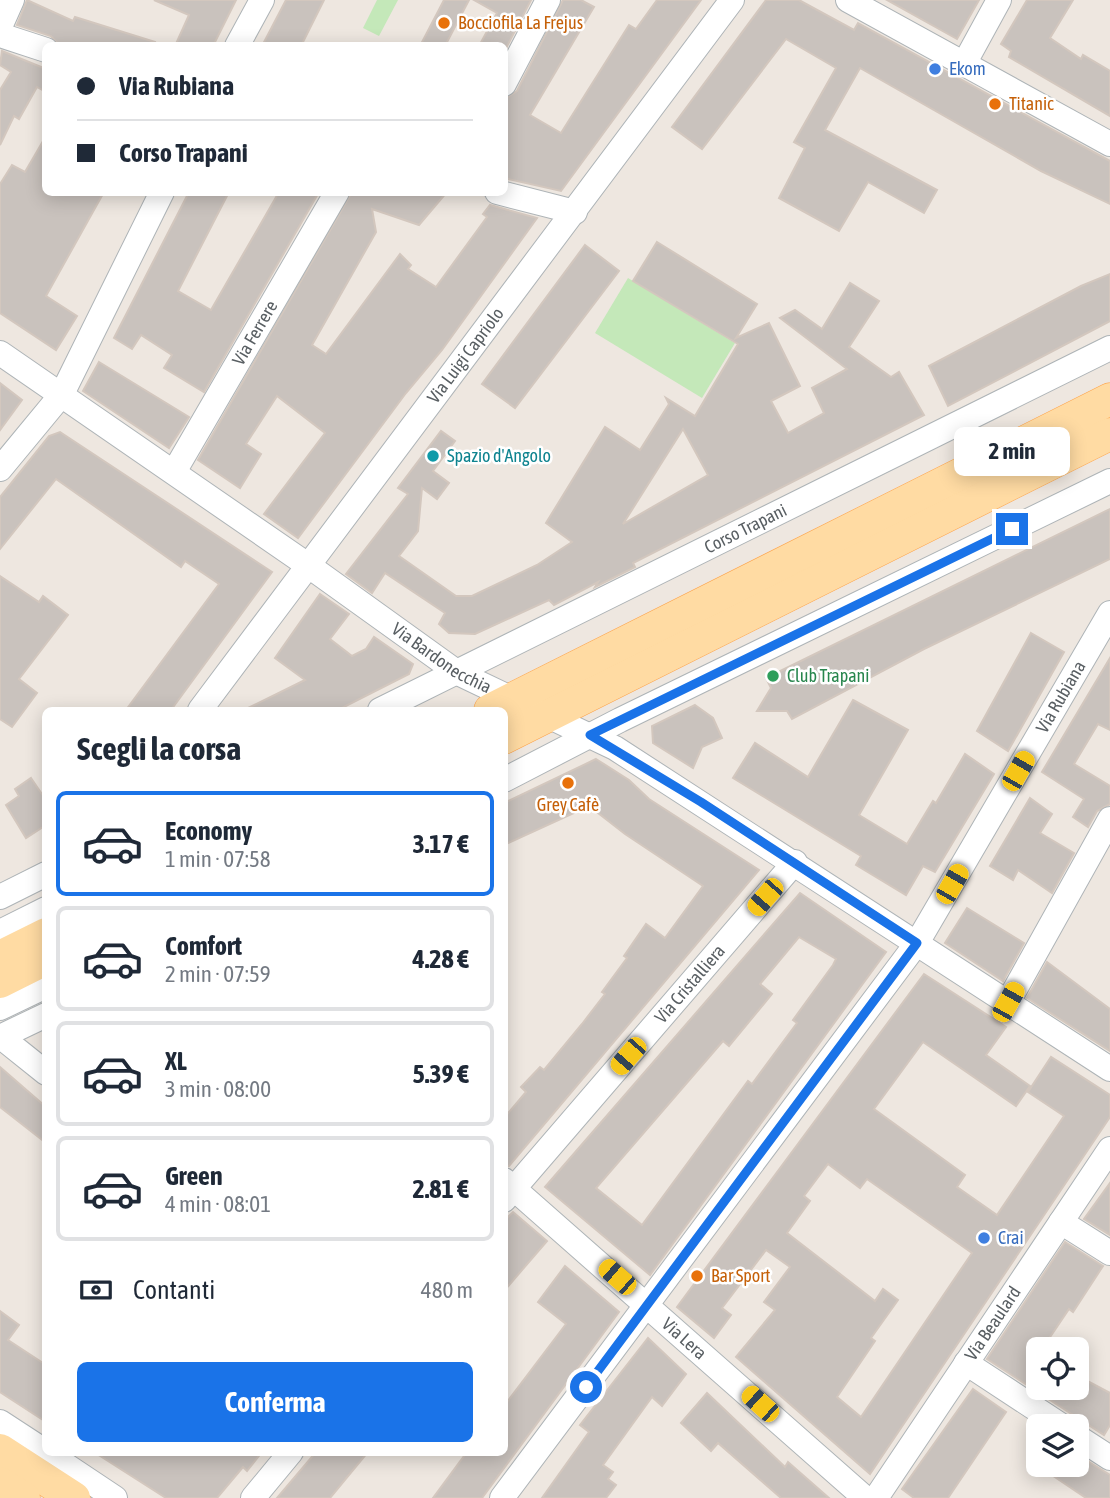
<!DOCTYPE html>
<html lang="it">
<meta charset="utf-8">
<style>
body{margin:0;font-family:"Asap Condensed",sans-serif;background:#f6f6f7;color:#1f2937;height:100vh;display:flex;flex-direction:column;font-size:26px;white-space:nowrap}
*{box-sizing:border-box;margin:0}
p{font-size:23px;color:#747a83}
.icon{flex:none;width:38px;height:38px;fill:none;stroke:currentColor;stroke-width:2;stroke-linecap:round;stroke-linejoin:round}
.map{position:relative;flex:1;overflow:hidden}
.sheet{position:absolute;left:42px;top:707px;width:466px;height:749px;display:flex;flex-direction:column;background:#fff;border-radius:10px;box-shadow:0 4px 18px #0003}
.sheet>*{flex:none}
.guide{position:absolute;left:42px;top:42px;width:466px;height:154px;border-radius:10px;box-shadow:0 4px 18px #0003;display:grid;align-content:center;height:154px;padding:0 35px;background:#fff}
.tools{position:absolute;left:1026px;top:1337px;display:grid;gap:14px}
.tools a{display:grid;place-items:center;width:63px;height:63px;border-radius:10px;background:#fff;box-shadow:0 4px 18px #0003;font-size:35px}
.end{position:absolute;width:32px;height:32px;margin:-16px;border:9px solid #1a73e8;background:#fff;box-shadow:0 0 0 4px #fff}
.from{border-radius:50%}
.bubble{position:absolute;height:49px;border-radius:10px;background:#fff;box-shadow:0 4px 18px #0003;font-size:23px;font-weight:700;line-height:49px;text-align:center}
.car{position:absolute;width:21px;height:42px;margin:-21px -10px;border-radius:9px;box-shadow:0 0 5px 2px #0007;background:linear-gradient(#f5c518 24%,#345 0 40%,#f5c518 0 76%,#345 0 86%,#f5c518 0)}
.guide b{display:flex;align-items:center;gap:24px;height:66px;font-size:26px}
.guide b+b{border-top:2px solid #e0e1e3}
.guide i{width:18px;height:18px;background:#1f2937}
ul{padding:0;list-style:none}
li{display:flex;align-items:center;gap:21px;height:105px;margin:0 14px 10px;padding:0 21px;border:4px solid #e0e1e3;border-radius:10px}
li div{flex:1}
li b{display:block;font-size:26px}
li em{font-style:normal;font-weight:700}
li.current{border-color:#1a73e8}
li>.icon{width:63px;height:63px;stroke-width:1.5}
h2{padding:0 35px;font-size:32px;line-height:84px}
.pay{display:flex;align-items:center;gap:18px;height:77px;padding:0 35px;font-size:26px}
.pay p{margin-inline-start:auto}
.action{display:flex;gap:14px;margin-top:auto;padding:14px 35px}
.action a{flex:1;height:80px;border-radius:10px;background:#1a73e8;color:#fff;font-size:28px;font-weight:700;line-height:80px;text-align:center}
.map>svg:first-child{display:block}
</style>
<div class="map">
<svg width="1110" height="1498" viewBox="0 0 1110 1498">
<rect width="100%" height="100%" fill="#eee7e0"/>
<g fill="#c4e8b9">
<polygon points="377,0 398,0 379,36 363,28"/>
<polygon points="628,278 735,343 702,398 595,333"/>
</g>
<g fill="#c9c2bd" stroke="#d3c7be" stroke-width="2" fill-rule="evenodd">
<polygon points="27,0 73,21 75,17 155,42 154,46 60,46 51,36 17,25"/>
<polygon points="154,0 236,0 213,46 175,46 189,15"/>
<polygon points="286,0 324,0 301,46 262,46"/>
<polygon points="444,0 469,0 445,46 420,46"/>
<polygon points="474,0 531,0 504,52 504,46 479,46 497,13"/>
<polygon points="563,0 581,0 594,7 530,115 561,133 629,25 636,29 657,0 701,0 561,191 504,178 504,99 517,91"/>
<polygon points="766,0 799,0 854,30 858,23 1110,161 1110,204 1041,171 860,68 825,130 937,190 924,213 868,182 839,231 779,198 805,148 794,142 836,68 786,39 702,149 672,127"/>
<polygon points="887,0 979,0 957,39"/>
<polygon points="1027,0 1073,0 1050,38 1081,59 1083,55 1110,71 1110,116 1009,57 1011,51 1001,44"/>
<polygon points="2,51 46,69 46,92 37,87 19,119 14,116 0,145 0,90 11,72 0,65"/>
<polygon points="46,136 46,192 104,192 46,296 77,316 56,350 0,313 0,184 12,165 25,172"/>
<polygon points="189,192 229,192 178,291 211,310 279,192 319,192 204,392 164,368 172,355 141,335 132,349 114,338"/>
<polygon points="352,192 447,192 419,225 372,209 376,232 312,345 326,354 400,254 411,265 408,269 436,287 487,217 483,214 490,205 537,218 442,350 406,393 298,538 264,514 325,433 277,396 246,444 261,454 240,488 198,460"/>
<path d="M657 242 757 304 736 338 769 323 800 386 771 401 788 433 824 413 812 388 847 369 780 318 795 310 822 329 850 283 879 301 849 347 891 377 899 372 924 415 633 563 635 567 595 587 598 582 554 605 549 600 475 634 449 633 439 624 445 613 385 573 372 593 346 574 408 494 398 488 441 431 455 441 433 471 449 483 437 499 422 488 418 531 399 556 456 596H472L537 565 572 542 546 523 605 427 640 450 669 404 666 398 695 416 738 344 633 281ZM683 429 708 475 623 524Z"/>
<polygon points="585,245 619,271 515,408 482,384"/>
<polygon points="1110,274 1110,321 948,406 929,366 1081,286"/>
<polygon points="99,362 189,417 169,448 83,391"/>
<polygon points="0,383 22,400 0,430"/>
<polygon points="60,432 272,572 171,710 126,710 219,584 185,561 181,567 56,479 0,549 0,497 49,436"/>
<polygon points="1110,509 1110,559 924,649 792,719 787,711 757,711 771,688 766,678"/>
<polygon points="0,576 39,602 43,596 68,615 19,679 37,693 12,727 0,719"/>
<polygon points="320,594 349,614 330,639 352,656 366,649 374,637 413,664 409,674 338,710 244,710 305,680 275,658"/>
<polygon points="1031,633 1064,652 1008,751 977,731"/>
<polygon points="1110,658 1110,730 1098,724 1074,764 1110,786 1110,804 1097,811 1088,827 1073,817 1084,799 1042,772"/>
<polygon points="853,700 908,730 859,815 907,844 933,801 936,803 965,754 994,774 935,872 923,866 906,895 856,865 861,856 733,778 755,743 808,777"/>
<polygon points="695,705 713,718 722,738 702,747 693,768 653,743 652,726"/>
<polygon points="596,759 629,780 649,799 759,870 509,1166 504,1166 504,1118 526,1092 521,1087 540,1067 544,1070 582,1024 605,994 602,992 627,958 624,956 646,924 665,938 703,886 625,834 589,806 504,845 504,803"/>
<polygon points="31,778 46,800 46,825 26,838 6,805 19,796 15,789"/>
<polygon points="1030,798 1052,814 1040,833 1074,853 1052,893 1018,870 1013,880 990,866"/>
<path d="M800 893 886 952 650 1275 545 1187ZM799 937 836 959 833 965 793 1020 797 1023 752 1084 748 1081 642 1225 596 1188 723 1041 729 1046 772 994 760 984Z"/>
<polygon points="967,908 1024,943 1003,981 945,943"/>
<polygon points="1047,962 1110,1009 1110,1051 1027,998"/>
<path d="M924 974 1006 1027 986 1055 1030 1086 1016 1106 923 1042 874 1109 965 1175 957 1187 997 1215 1064 1116 1028 1092 1051 1057 1110 1095V1117L870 1474 736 1357 775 1310 764 1302 790 1267 766 1250 722 1308 731 1315 714 1338 677 1307ZM828 1164 860 1188 867 1179 972 1253 861 1417 837 1397 875 1341 871 1338 898 1300 883 1289 875 1301 787 1233 810 1201 804 1196Z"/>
<polygon points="0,1067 46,1107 46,1143 0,1107"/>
<polygon points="1110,1183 1110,1235 1084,1219"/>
<polygon points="513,1212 547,1241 504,1291 504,1221"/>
<polygon points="1065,1242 1103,1266 1073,1312 1069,1309 1042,1349 1038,1349 1038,1388 1076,1388 1076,1375 1110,1393 1110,1425 1104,1435 987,1359"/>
<polygon points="565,1266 619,1312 482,1498 433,1498 467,1452 504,1452 504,1406 566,1324 538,1302"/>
<polygon points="0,1311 19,1325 8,1340 46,1365 46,1422 0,1392"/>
<polygon points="648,1338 686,1374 662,1406 652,1397 603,1465 613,1472 608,1479 616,1485 606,1498 542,1498 589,1432 580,1425"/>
<polygon points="973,1389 1006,1412 948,1498 914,1498 902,1489"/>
<polygon points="707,1393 785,1467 788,1462 829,1498 781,1498 718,1443 711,1451 681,1423"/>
<polygon points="94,1452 262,1452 247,1471 243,1467 217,1498 166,1498"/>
<polygon points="316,1452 368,1452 330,1498 277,1498"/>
<polygon points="1076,1454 1110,1475 1110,1498 1086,1498 1037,1465 1076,1465"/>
</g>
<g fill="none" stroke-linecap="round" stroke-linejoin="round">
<g stroke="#aeb4b7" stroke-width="26">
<g id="minor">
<polyline points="848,0 1110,144"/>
<polyline points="0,27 12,0"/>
<polyline points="0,35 46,50"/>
<polyline points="237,46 262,0"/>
<polyline points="964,64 999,0"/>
<polyline points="504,84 548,0"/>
<polyline points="497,192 575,212"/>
<path id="s1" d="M0 353 309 566 458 673 615 748 1110 1069"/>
<polyline points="0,469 62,394 162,192"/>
<path id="s2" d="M174 472 337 192"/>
<path id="s3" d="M200 710 732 0"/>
<path id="s4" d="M380 710 1110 348"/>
<polyline points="504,780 620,720 1110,481"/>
<polyline points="0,897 46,874"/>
<polyline points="0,932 46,909"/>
<polyline points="1008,1002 1110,819"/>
<polyline points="0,1008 46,986"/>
<polyline points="0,1037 46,1015"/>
<polyline points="1,1037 46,1073"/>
<path id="s5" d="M504 1180 865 1498"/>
<path id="s6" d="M504 1200 795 862"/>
<polyline points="1061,1222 1110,1253"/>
<polyline points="966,1363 1062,1426"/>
<polyline points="0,1422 46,1452"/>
<polyline points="1076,1436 1110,1458"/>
<polyline points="46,1452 115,1498"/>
<polyline points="253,1498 291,1452"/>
<path id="s7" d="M502 1498 917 943 1110 613"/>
<path id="s8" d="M876 1498 1110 1149"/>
</g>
</g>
<g stroke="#fea248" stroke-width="33">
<g id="major">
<polyline points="490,710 1110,399"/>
<polyline points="504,738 1110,434"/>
<polyline points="0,957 46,934"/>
<polyline points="0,982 46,959"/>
<polyline points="0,1450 74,1498"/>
<polyline points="0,1483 24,1498"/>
</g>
</g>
<use href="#minor" stroke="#fff" stroke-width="24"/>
<use href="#major" stroke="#ffdba3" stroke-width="32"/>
</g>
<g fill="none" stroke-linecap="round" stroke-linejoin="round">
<polyline stroke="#1a73e8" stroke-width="9" points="586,1387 917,943 701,802 590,735 1012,529"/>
</g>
<g fill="#e8710a" stroke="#fff" stroke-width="2.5">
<circle cx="444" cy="23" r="7"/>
<circle cx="995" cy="104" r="7"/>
<circle cx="568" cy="783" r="7"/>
<circle cx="697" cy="1276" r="7"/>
</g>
<g fill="#3f7fe0" stroke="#fff" stroke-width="2.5">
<circle cx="935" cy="69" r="7"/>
<circle cx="984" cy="1238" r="7"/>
</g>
<circle fill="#0f9aa8" stroke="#fff" stroke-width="2.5" cx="433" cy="456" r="7"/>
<circle fill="#2e9e5b" stroke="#fff" stroke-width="2.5" cx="773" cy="676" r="7"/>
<g text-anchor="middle" stroke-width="5" stroke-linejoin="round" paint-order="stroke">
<g font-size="18" fill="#c56008" stroke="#fff" text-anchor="start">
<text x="458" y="29">Bocciofila La Frejus</text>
<text x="1009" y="110">Titanic</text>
<text x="568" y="811" text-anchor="middle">Grey Cafè</text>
<text x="711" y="1282">Bar Sport</text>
</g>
<g font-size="18" fill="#366cbe" stroke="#fff" text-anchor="start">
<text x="949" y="75">Ekom</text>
<text x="998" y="1244">Crai</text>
</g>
<g font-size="18" fill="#595f63" stroke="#fff">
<text dy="6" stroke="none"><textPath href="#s2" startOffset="161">Via Ferrere</textPath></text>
<text dy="6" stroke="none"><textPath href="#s3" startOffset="443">Via Luigi Capriolo</textPath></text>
<text dy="6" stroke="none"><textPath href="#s4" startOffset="408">Corso Trapani</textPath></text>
<text dy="6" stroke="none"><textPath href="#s1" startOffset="537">Via Bardonecchia</textPath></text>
<text dy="6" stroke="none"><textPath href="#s7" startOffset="978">Via Rubiana</textPath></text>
<text dy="6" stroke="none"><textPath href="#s6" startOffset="285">Via Cristalliera</textPath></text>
<text dy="6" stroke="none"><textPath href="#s8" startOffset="210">Via Beaulard</textPath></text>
<text dy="6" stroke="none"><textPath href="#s5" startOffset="240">Via Lera</textPath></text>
</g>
<g font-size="18" fill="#0d838f" stroke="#fff" text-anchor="start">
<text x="447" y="462">Spazio d'Angolo</text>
</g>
<g font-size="18" fill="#27864d" stroke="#fff" text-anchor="start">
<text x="787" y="682">Club Trapani</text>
</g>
</g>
</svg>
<div class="tools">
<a><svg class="icon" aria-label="locate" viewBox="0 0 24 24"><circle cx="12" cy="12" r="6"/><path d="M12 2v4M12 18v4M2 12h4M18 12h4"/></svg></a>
<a><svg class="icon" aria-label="layers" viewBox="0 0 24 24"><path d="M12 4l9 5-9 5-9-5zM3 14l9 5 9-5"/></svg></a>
</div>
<i class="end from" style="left:586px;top:1387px"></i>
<i class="end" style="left:1012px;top:529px"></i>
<div class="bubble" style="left:954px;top:427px;width:116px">2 min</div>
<i class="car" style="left:1018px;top:771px;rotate:30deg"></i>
<i class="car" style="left:952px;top:884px;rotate:30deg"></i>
<i class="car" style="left:765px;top:897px;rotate:221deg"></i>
<i class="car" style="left:1008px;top:1002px;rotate:29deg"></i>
<i class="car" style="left:628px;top:1056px;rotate:221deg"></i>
<i class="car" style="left:617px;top:1277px;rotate:311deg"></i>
<i class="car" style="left:760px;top:1404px;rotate:312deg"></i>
<div class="guide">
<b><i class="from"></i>Via Rubiana</b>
<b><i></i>Corso Trapani</b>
</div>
<section class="sheet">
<h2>Scegli la corsa</h2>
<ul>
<li class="current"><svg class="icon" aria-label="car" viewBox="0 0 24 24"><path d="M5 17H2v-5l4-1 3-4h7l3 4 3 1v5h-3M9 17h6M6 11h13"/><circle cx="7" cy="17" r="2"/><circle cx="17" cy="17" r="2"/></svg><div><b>Economy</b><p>1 min · 07:58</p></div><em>3.17 €</em></li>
<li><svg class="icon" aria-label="car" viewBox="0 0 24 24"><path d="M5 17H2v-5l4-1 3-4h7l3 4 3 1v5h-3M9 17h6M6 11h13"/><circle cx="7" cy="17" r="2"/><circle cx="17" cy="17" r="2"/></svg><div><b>Comfort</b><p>2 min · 07:59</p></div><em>4.28 €</em></li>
<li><svg class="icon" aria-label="car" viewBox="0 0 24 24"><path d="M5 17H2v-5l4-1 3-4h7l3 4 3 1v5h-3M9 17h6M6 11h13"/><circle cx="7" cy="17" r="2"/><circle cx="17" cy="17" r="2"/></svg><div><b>XL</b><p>3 min · 08:00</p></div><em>5.39 €</em></li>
<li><svg class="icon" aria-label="car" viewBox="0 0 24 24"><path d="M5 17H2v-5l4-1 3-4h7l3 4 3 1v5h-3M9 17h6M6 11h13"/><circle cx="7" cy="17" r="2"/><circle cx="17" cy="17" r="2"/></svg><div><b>Green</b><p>4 min · 08:01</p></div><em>2.81 €</em></li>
</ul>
<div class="pay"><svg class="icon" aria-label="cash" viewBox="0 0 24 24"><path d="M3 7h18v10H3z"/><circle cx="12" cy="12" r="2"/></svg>Contanti<p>480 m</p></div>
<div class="action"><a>Conferma</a></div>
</section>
</div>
